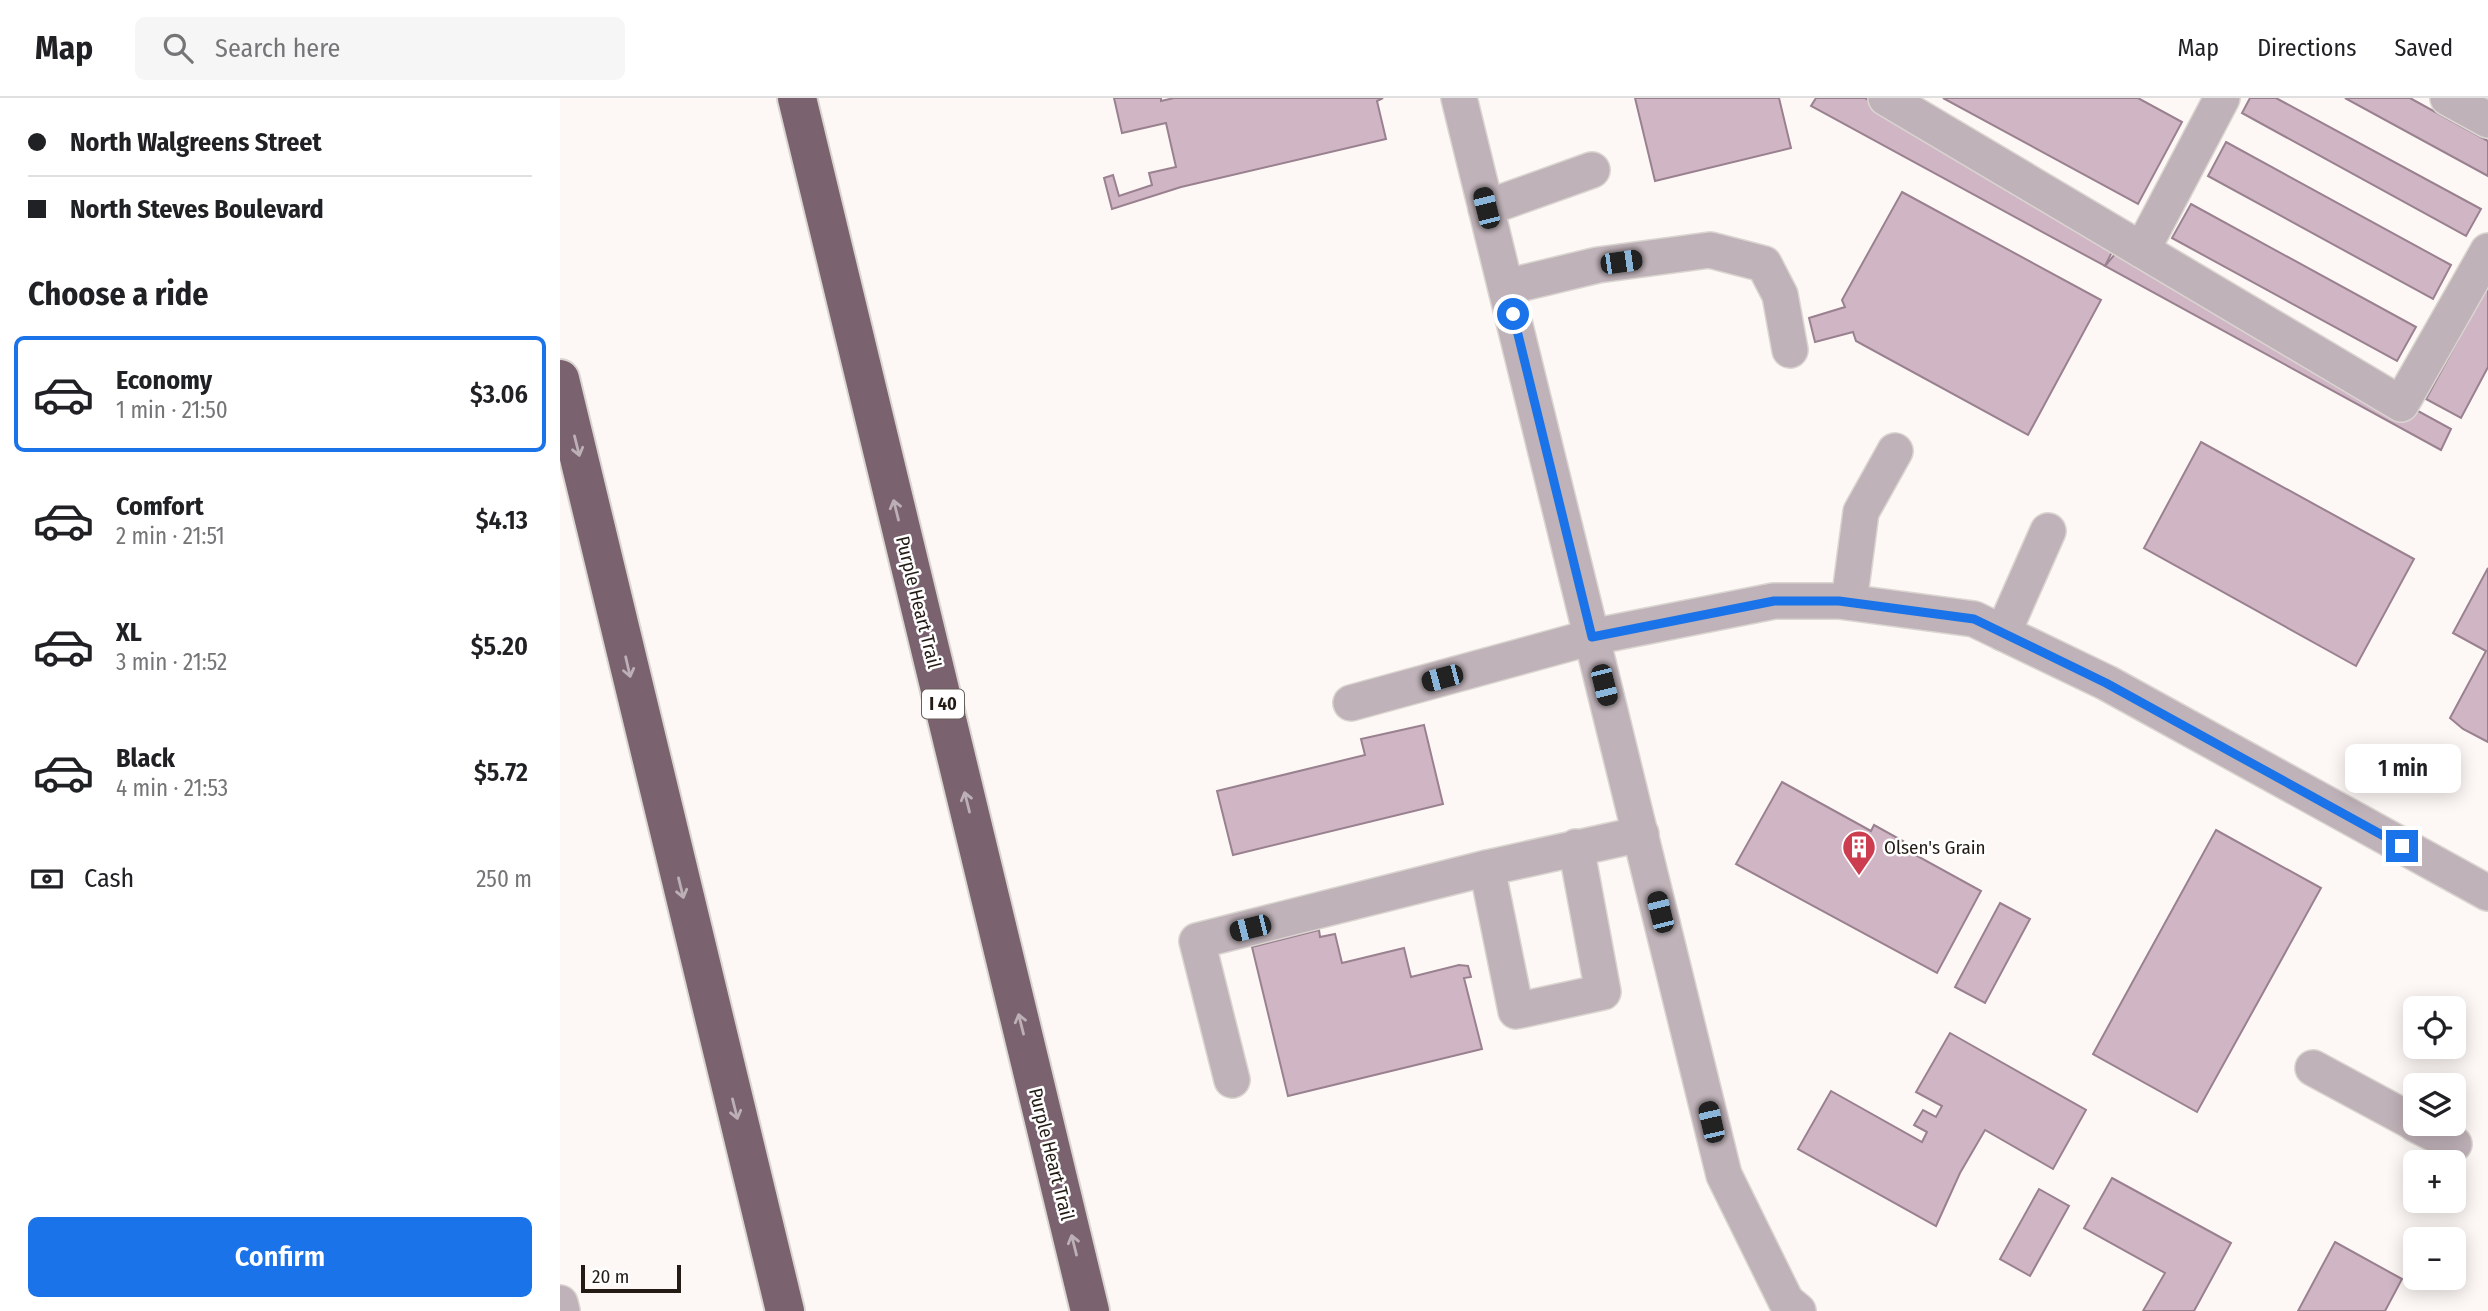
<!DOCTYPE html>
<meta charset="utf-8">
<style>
body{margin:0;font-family:"Fira Sans Condensed",sans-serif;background:#f6f6f6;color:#202124;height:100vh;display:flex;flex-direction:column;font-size:26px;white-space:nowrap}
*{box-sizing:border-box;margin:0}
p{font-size:23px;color:#757577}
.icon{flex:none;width:38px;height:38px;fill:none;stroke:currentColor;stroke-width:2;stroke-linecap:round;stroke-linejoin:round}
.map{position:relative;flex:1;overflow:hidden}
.panel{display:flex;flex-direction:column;background:#fff;width:560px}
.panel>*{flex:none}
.hud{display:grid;align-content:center;height:154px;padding:0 28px;background:#fff}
.controls{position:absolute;left:1843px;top:898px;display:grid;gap:14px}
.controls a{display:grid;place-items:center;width:63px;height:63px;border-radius:10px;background:#fff;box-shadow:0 4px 18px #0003;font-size:35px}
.scale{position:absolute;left:21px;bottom:18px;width:100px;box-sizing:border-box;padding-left:7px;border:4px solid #241b15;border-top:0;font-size:19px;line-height:24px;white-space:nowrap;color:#241b15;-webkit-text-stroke:5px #fff;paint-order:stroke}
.end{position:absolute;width:32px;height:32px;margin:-16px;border:9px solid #1a73e8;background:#fff;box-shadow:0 0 0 4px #fff}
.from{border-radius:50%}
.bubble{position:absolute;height:49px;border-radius:10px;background:#fff;box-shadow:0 4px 18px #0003;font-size:23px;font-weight:600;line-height:49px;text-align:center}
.car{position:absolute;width:21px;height:42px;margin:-21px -10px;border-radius:9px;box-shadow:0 0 5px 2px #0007;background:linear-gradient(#222 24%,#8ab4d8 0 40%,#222 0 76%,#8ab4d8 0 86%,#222 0)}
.hud b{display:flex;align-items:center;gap:24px;height:66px;font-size:26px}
.hud b+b{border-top:2px solid #e0e0e0}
.hud i{width:18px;height:18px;background:#202124}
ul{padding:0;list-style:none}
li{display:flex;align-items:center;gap:21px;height:116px;margin:0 14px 10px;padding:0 14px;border:4px solid transparent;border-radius:10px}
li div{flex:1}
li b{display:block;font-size:26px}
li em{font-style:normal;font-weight:600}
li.on{border-color:#1a73e8}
li>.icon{width:63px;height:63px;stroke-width:1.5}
h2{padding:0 28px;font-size:32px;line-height:84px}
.pay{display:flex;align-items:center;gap:18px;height:77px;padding:0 28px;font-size:26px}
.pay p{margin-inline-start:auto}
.primary-button{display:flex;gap:14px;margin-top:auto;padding:14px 28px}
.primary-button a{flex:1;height:80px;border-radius:10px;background:#1a73e8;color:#fff;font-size:28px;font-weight:600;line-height:80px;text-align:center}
header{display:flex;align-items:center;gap:42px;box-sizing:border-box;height:98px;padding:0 35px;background:#fff;border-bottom:2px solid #e0e0e0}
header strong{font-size:33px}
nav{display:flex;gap:38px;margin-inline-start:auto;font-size:24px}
.search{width:490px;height:63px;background:#f6f6f6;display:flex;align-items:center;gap:18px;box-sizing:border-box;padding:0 24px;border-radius:10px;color:#757577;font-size:26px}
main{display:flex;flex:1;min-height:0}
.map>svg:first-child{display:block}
</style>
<header>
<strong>Map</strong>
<div class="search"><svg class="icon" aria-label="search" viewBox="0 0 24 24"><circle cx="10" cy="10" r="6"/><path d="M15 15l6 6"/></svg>Search here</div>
<nav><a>Map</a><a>Directions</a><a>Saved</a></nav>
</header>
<main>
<section class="panel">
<div class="hud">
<b><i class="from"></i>North Walgreens Street</b>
<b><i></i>North Steves Boulevard</b>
</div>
<h2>Choose a ride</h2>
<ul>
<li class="on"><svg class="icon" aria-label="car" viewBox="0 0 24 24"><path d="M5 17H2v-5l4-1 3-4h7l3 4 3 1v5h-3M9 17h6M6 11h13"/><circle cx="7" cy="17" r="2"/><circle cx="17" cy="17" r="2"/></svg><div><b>Economy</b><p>1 min · 21:50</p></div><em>$3.06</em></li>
<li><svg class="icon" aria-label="car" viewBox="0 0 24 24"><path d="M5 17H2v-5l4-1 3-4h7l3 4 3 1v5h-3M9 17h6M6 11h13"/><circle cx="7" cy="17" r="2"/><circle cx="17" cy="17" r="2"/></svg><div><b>Comfort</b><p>2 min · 21:51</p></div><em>$4.13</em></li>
<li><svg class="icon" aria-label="car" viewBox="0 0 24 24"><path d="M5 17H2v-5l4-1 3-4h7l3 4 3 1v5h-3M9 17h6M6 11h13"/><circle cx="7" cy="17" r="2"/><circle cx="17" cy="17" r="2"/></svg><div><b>XL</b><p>3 min · 21:52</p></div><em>$5.20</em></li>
<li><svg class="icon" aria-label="car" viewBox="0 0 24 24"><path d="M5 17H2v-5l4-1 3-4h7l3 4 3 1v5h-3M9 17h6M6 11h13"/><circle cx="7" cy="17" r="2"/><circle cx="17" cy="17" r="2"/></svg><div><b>Black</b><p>4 min · 21:53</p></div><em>$5.72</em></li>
</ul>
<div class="pay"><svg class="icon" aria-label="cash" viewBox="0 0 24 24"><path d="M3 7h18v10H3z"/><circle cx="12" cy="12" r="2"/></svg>Cash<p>250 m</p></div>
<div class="primary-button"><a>Confirm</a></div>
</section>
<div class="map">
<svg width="1928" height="1213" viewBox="0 0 1928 1213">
<rect width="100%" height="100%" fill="#fdf8f5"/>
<g fill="#d0b6c5" stroke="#9a818f" stroke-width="2">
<polygon points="554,0 601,0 601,3 614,0 823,0 817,3 826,41 621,89 552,111 544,80 553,77 559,98 592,87 589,75 616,69 606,25 562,35"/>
<polygon points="1075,0 1219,0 1231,50 1095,83"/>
<polygon points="1256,0 1305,0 1559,140 1545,168 1251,8"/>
<polygon points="1383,0 1578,0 1622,24 1578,106"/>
<polygon points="1690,0 1716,0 1921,111 1906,138 1682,15"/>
<polygon points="1785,0 1850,0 1928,43 1928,78"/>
<polygon points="1666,44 1891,167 1873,201 1648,78"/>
<polygon points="1342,94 1541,202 1468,337 1296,243 1293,234 1255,244 1249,220 1285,209 1282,202"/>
<polygon points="1631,106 1856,229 1837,263 1612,140"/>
<polygon points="1560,150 1891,331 1881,352 1545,168"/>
<polygon points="1928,187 1928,269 1901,320 1866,301"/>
<polygon points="1641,344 1854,461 1796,568 1584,450"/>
<polygon points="1928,470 1928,644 1903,631 1890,620 1926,553 1893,535"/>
<polygon points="864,627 883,706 673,757 657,693 805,657 801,641"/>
<polygon points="1222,684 1311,733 1314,727 1343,743 1339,748 1421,793 1377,875 1176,766"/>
<polygon points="1656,732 1761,790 1637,1014 1533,956"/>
<polygon points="1440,805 1470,821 1425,905 1395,889"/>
<polygon points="759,832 760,839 775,836 782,865 844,850 851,879 899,867 908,868 911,879 904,880 922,951 728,998 692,849"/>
<polygon points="1390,935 1526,1012 1493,1071 1425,1032 1400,1075 1376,1128 1238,1051 1271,993 1362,1044 1367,1034 1354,1027 1363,1012 1376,1019 1382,1008 1356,994"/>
<polygon points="1552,1080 1671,1145 1634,1213 1583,1213 1605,1175 1524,1130"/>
<polygon points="1479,1091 1509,1108 1470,1178 1440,1161"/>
<polygon points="1775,1144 1842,1181 1825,1213 1738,1213"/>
</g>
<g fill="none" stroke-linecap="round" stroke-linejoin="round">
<g stroke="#dad5d1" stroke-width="38">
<g id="minor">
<polyline points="899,0 1164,1077 1226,1203 1238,1213"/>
<polyline points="1326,0 1841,306 1928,153"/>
<polyline points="1888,0 1928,22"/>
<polyline points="926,110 1032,72"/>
<polyline points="1582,152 1662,0"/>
<polyline points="946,189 1038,167 1150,152 1204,166 1220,197 1230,252"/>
<polyline points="1289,504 1301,414 1335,353"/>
<polyline points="1443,535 1488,433"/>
<polyline points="791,605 1032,539 1214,503 1279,503 1414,521 1547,585 1928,795"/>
<polyline points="1016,749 1043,894 956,913 927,770 1081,736"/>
<polyline points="1753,970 1855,1025"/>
<polyline points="672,982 637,843 927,770"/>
<polyline points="1855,1026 1894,1046"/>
<polyline points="0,1205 2,1213"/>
</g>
</g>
<g stroke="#dad5d1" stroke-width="42">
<g id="highway">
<polyline points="237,0 530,1213"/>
<polyline points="0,281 225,1213"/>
</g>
</g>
<use href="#minor" stroke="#bfb2b8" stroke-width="35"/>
<use href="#highway" stroke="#7a626e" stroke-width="38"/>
</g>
<defs><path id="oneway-shaft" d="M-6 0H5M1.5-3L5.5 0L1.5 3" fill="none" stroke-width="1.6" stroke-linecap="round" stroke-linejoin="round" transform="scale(1.75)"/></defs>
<g stroke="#bcb0b6">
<use href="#oneway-shaft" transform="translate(17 348) rotate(76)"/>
<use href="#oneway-shaft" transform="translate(336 412) rotate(-104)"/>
<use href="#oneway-shaft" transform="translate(68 569) rotate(77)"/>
<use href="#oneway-shaft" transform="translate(407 704) rotate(-104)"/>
<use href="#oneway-shaft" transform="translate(121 790) rotate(76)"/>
<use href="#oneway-shaft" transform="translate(461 926) rotate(-104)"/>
<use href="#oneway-shaft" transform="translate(175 1011) rotate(76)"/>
<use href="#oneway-shaft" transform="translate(514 1147) rotate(-104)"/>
</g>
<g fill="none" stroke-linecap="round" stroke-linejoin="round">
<polyline stroke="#1a73e8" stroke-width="9" points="953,216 1032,539 1214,503 1279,503 1414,521 1546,585 1842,748"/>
</g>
<defs>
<g id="building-pin" transform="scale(1.75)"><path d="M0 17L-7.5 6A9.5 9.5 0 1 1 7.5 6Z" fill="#cd3d50" stroke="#fff"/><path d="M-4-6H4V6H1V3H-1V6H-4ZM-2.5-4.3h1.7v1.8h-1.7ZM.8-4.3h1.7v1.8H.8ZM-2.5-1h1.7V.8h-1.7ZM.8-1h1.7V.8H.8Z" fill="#fff"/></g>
</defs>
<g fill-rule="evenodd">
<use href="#building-pin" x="1299" y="749"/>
</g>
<g text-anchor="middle" stroke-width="5" stroke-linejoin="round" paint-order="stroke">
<rect fill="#fff" stroke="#665f5b" stroke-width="2" x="362" y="591.5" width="42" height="29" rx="5"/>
<g font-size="18" font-weight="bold" fill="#241b15">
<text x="383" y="612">I 40</text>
</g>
<g font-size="19" fill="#241b15" stroke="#fff">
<text transform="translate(359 504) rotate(76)" y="7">Purple Heart Trail</text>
<text transform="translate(492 1056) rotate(76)" y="7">Purple Heart Trail</text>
</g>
<g font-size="19" fill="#241b15" stroke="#fff" text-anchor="start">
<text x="1324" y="756">Olsen's Grain</text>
</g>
</g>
</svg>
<div class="controls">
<a><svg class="icon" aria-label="locate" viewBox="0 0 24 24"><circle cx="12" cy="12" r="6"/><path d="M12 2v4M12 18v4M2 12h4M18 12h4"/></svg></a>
<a><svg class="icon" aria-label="layers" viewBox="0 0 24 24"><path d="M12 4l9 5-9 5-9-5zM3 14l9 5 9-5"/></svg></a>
<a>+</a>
<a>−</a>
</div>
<div class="scale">20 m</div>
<i class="end from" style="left:953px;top:216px"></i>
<i class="end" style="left:1842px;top:748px"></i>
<div class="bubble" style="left:1785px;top:646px;width:116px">1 min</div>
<i class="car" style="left:926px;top:110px;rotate:346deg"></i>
<i class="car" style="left:1061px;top:164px;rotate:82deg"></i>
<i class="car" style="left:882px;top:580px;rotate:255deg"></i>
<i class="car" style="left:1044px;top:587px;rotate:166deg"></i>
<i class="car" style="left:1100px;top:814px;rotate:346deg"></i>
<i class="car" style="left:690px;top:830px;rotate:256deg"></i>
<i class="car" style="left:1151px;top:1024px;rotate:347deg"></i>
</div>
</main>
